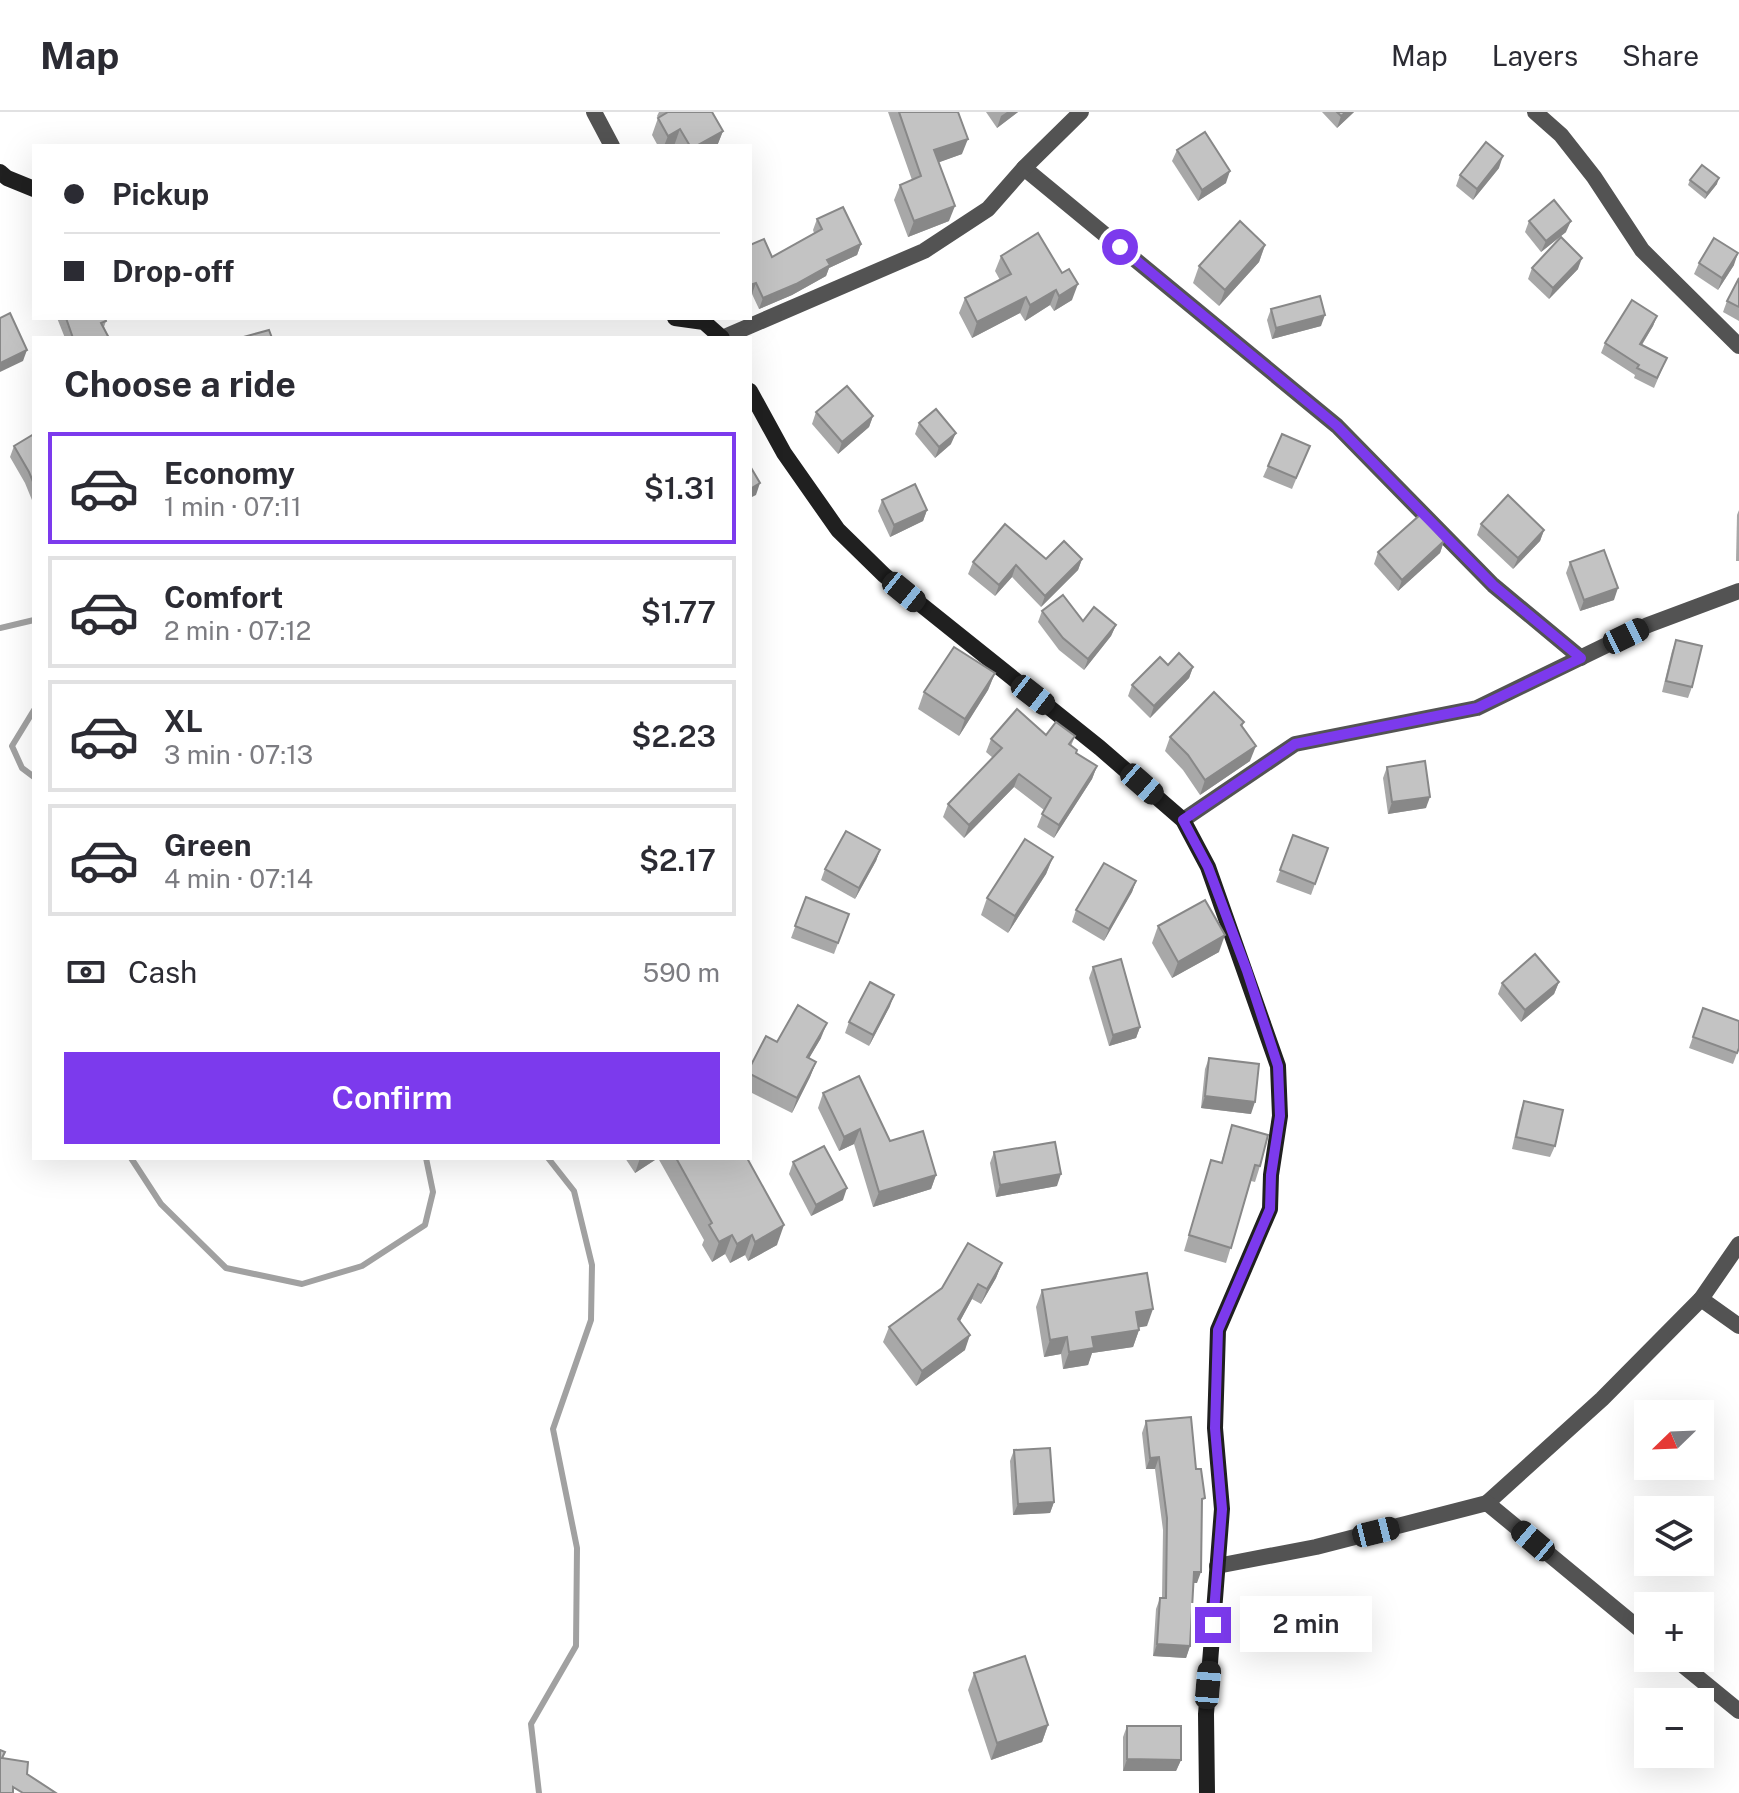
<!DOCTYPE html>
<meta charset="utf-8">
<style>
body{margin:0;font-family:"Public Sans",sans-serif;background:#f7f7f7;color:#2b2b33;height:100vh;display:flex;flex-direction:column;font-size:30px;white-space:nowrap}
*{box-sizing:border-box;margin:0}
p{font-size:26px;color:#7c7c81}
.icon{flex:none;width:44px;height:44px;fill:none;stroke:currentColor;stroke-width:2;stroke-linecap:round;stroke-linejoin:round}
.map{position:relative;flex:1;overflow:hidden}
.side{position:absolute;left:32px;top:224px;width:720px;height:824px;display:flex;flex-direction:column;background:#fff;border-radius:0px;box-shadow:0 8px 32px #0002}
.side>*{flex:none}
.top-card{position:absolute;left:32px;top:32px;width:720px;height:176px;border-radius:0px;box-shadow:0 8px 32px #0002;display:grid;align-content:center;height:176px;padding:0 32px;background:#fff}
.needle{width:52px;rotate:247deg}
.fabs{position:absolute;left:1634px;top:1288px;display:grid;gap:16px}
.fabs a{display:grid;place-items:center;width:80px;height:80px;border-radius:0px;background:#fff;box-shadow:0 8px 32px #0002;font-size:40px}
.end{position:absolute;width:36px;height:36px;margin:-18px;border:10px solid #7c3aed;background:#fff;box-shadow:0 0 0 4px #fff}
.from{border-radius:50%}
.bubble{position:absolute;height:56px;border-radius:0px;background:#fff;box-shadow:0 8px 32px #0002;font-size:26px;font-weight:600;line-height:56px;text-align:center}
.car{position:absolute;width:24px;height:48px;margin:-24px -12px;border-radius:10px;box-shadow:0 0 6px 2px #0007;background:linear-gradient(#222 24%,#8ab4d8 0 40%,#222 0 76%,#8ab4d8 0 86%,#222 0)}
.top-card b{display:flex;align-items:center;gap:28px;height:76px;font-size:30px}
.top-card b+b{border-top:2px solid #e1e1e2}
.top-card i{width:20px;height:20px;background:#2b2b33}
ul{padding:0;list-style:none}
li{display:flex;align-items:center;gap:24px;height:112px;margin:0 16px 12px;padding:0 16px;border:4px solid #e1e1e2;border-radius:0px}
li div{flex:1}
li b{display:block;font-size:30px}
li em{font-style:normal;font-weight:600}
li.selected{border-color:#7c3aed}
li>.icon{width:72px;height:72px;stroke-width:1.5}
h2{padding:0 32px;font-size:36px;line-height:96px}
.pay{display:flex;align-items:center;gap:20px;height:88px;padding:0 32px;font-size:30px}
.pay p{margin-inline-start:auto}
.action{display:flex;gap:16px;margin-top:auto;padding:16px 32px}
.action a{flex:1;height:92px;border-radius:0px;background:#7c3aed;color:#fff;font-size:32px;font-weight:600;line-height:92px;text-align:center}
header{display:flex;align-items:center;gap:48px;box-sizing:border-box;height:112px;padding:0 40px;background:#fff;border-bottom:2px solid #e1e1e2}
header strong{font-size:38px}
nav{display:flex;gap:44px;margin-inline-start:auto;font-size:28px}
.map>svg:first-child{display:block}
</style>
<header>
<strong>Map</strong>
<nav><a>Map</a><a>Layers</a><a>Share</a></nav>
</header>
<div class="map">
<svg width="1739" height="1681" viewBox="0 0 1739 1681">
<rect width="100%" height="100%" fill="#fff"/>
<g fill="none" stroke-linecap="round" stroke-linejoin="round">
<g stroke="#a1a1a1" stroke-width="6">
<polyline points="0,516 34,508"/>
<polyline points="34,598 12,634 22,656 34,665"/>
<polyline points="131,1046 161,1092 226,1156 302,1172 362,1154 425,1113 433,1080 426,1046"/>
<polyline points="539,1681 531,1612 576,1534 577,1436 553,1317 591,1208 592,1153 574,1079 548,1046"/>
</g>
<g stroke="#535353" stroke-width="16">
<polyline points="594,0 612,34"/>
<polyline points="1535,0 1561,23 1594,65 1642,138 1739,234"/>
<polyline points="1024,56 1337,314 1493,473 1581,546"/>
<polyline points="722,226 924,139 988,97 1024,56 1081,0"/>
<polyline points="1183,708 1295,632 1477,596 1648,513 1739,479"/>
<polyline points="1701,1187 1739,1214"/>
<polyline points="1487,1391 1602,1287 1701,1187 1739,1132"/>
<polyline points="1217,1454 1316,1435 1487,1391 1648,1524"/>
<polyline points="1674,1546 1739,1599"/>
</g>
<g stroke="#202020" stroke-width="16">
<polyline points="0,60 7,66 34,77"/>
<polyline points="675,206 704,210 722,226"/>
<polyline points="750,279 784,341 838,418 884,463 1100,636 1183,708 1208,755 1278,954 1280,1004 1271,1063 1270,1097 1218,1218 1215,1316 1222,1397 1206,1602 1207,1681"/>
</g>
</g>
<g fill="#a8a8a8">
<polygon points="659,0 712,0 723,19 717,34 658,34 652,23 658,6 657,4"/>
<polygon points="888,0 958,0 962,42 939,50 949,109 908,125 894,88 900,73 912,68"/>
<polygon points="986,0 1018,0 997,16"/>
<polygon points="1322,0 1354,0 1337,16"/>
<polygon points="1177,38 1226,71 1198,89 1172,49"/>
<polygon points="1499,56 1473,88 1456,74 1460,63"/>
<polygon points="1690,68 1717,72 1705,87 1688,73"/>
<polygon points="817,107 861,132 857,143 829,156 826,164 792,183 759,197 752,182 750,183 750,133 772,145 814,121 813,118"/>
<polygon points="1529,109 1566,120 1541,140 1525,120"/>
<polygon points="1265,133 1259,150 1219,194 1193,171 1199,154"/>
<polygon points="1001,144 1072,188 1054,199 1050,193 1025,209 1020,201 972,226 959,201 965,186 1000,168 995,159"/>
<polygon points="1699,151 1734,153 1718,178 1694,162"/>
<polygon points="1532,156 1578,157 1549,187 1528,167"/>
<polygon points="1739,166 1739,209 1723,200 1727,189"/>
<polygon points="1271,197 1321,214 1272,227 1267,208"/>
<polygon points="1657,204 1653,214 1642,233 1667,246 1654,276 1634,266 1635,263 1601,241 1605,231"/>
<polygon points="57,206 105,206 106,209 104,215 109,226 65,226"/>
<polygon points="816,300 873,304 869,315 838,342 812,312"/>
<polygon points="919,311 951,332 935,346 915,322"/>
<polygon points="34,322 34,393 25,371 10,345 14,334"/>
<polygon points="1310,334 1292,377 1263,365 1268,354"/>
<polygon points="882,388 927,398 923,409 890,425 878,399"/>
<polygon points="1739,398 1739,449 1736,449 1737,403"/>
<polygon points="1481,412 1544,418 1540,429 1513,457 1477,423"/>
<polygon points="1444,429 1440,441 1398,479 1374,452 1378,440"/>
<polygon points="1046,447 1082,447 1078,458 1041,495 1012,465 995,484 968,462 973,450"/>
<polygon points="1570,450 1614,488 1580,499 1566,461"/>
<polygon points="1042,499 1083,509 1116,513 1111,524 1084,558 1059,538 1038,510"/>
<polygon points="1676,528 1692,575 1688,586 1662,580 1672,539"/>
<polygon points="1168,553 1193,555 1189,566 1150,606 1128,584 1132,573"/>
<polygon points="995,561 988,578 959,624 918,597 924,580"/>
<polygon points="1244,610 1242,615 1250,649 1200,683 1183,658 1165,639 1170,625"/>
<polygon points="1046,623 1075,624 1071,634 1077,638 1076,641 1097,654 1092,667 1054,726 1037,715 1044,698 1014,675 964,726 943,705 948,692 993,646 986,640 991,627"/>
<polygon points="1387,655 1426,696 1388,702 1383,666"/>
<polygon points="1293,723 1328,736 1311,783 1276,770"/>
<polygon points="880,738 876,749 855,787 821,768 825,757"/>
<polygon points="1053,745 1046,762 1008,821 981,803 987,786"/>
<polygon points="1136,769 1132,780 1104,829 1072,810 1076,798"/>
<polygon points="806,785 849,802 834,842 791,826"/>
<polygon points="1158,814 1219,840 1172,866 1152,831"/>
<polygon points="1093,855 1140,915 1136,926 1109,934 1089,866"/>
<polygon points="1559,870 1554,882 1521,910 1498,882 1502,871"/>
<polygon points="890,894 869,934 845,921 849,910"/>
<polygon points="1703,896 1739,936 1733,952 1689,936"/>
<polygon points="821,926 809,946 816,950 810,965 792,1001 750,980 750,955 777,930"/>
<polygon points="1209,946 1251,1002 1201,996 1205,957"/>
<polygon points="823,981 936,1063 931,1077 873,1095 854,1032 839,1039 818,996"/>
<polygon points="1524,989 1555,1034 1550,1045 1512,1037 1520,1000"/>
<polygon points="1232,1013 1260,1054 1255,1070 1251,1069 1226,1151 1184,1139 1211,1048 1221,1051"/>
<polygon points="994,1040 1057,1074 996,1085 990,1051"/>
<polygon points="625,1046 747,1046 777,1133 748,1149 745,1143 730,1151 725,1142 712,1150 702,1133 704,1128 658,1046 635,1061"/>
<polygon points="793,1050 843,1088 811,1104 789,1062"/>
<polygon points="1002,1151 996,1166 981,1192 972,1187 960,1209 965,1238 916,1274 883,1230 889,1215"/>
<polygon points="1042,1178 1147,1214 1139,1215 1139,1218 1133,1235 1092,1241 1088,1253 1063,1257 1061,1242 1044,1245 1036,1195"/>
<polygon points="1146,1309 1196,1357 1202,1396 1197,1471 1193,1471 1190,1534 1186,1546 1153,1544 1156,1497 1160,1486 1162,1486 1163,1418 1155,1357 1146,1357 1142,1321"/>
<polygon points="1014,1338 1054,1390 1050,1401 1013,1403 1010,1349"/>
<polygon points="974,1561 1048,1613 1042,1630 991,1648 968,1578"/>
<polygon points="1127,1614 1181,1648 1176,1659 1123,1659 1123,1625"/>
</g>
<g fill="#888">
<polygon points="1007,0 1018,0 997,16 1001,4"/>
<polygon points="1346,0 1354,0 1337,16 1341,4"/>
<polygon points="680,17 674,34 664,34 668,24"/>
<polygon points="723,19 717,34 696,34"/>
<polygon points="968,27 962,42 929,54 934,38"/>
<polygon points="1503,44 1499,56 1473,88 1477,77"/>
<polygon points="1230,59 1226,71 1198,89 1202,78"/>
<polygon points="1719,66 1717,72 1705,87 1707,81"/>
<polygon points="955,94 949,109 908,125 914,109"/>
<polygon points="1571,109 1566,120 1541,140 1546,129"/>
<polygon points="861,132 857,143 829,156 826,164 792,183 759,197 763,186 827,148"/>
<polygon points="1265,133 1259,150 1219,194 1225,178"/>
<polygon points="1738,141 1734,153 1718,178 1722,166"/>
<polygon points="1582,146 1578,157 1549,187 1553,176"/>
<polygon points="756,171 752,182 750,183 750,173"/>
<polygon points="1078,172 1072,188 1054,199 1059,184"/>
<polygon points="1056,178 1050,193 1025,209 1030,193"/>
<polygon points="1026,185 1020,201 972,226 977,210"/>
<polygon points="1325,203 1321,214 1272,227 1276,216"/>
<polygon points="1657,204 1653,214 1636,242 1640,232"/>
<polygon points="27,238 23,249 0,260 0,251"/>
<polygon points="873,304 869,315 838,342 842,330"/>
<polygon points="956,321 951,332 935,346 939,335"/>
<polygon points="760,371 756,383 750,386 750,377"/>
<polygon points="927,398 923,409 890,425 894,413"/>
<polygon points="1544,418 1540,429 1513,457 1518,446"/>
<polygon points="1444,429 1440,441 1398,479 1402,468"/>
<polygon points="1082,447 1078,458 1041,495 1045,484"/>
<polygon points="1016,453 1012,465 995,484 999,473"/>
<polygon points="1618,476 1614,488 1580,499 1584,488"/>
<polygon points="1116,513 1111,524 1084,558 1088,547"/>
<polygon points="1193,555 1189,566 1150,606 1154,594"/>
<polygon points="995,561 988,578 959,624 965,607"/>
<polygon points="1256,634 1250,649 1200,683 1205,668"/>
<polygon points="1097,654 1092,667 1054,726 1059,713"/>
<polygon points="1019,662 1014,675 964,726 969,713"/>
<polygon points="1430,685 1426,696 1388,702 1392,690"/>
<polygon points="880,738 876,749 855,787 859,776"/>
<polygon points="1053,745 1046,762 1008,821 1015,804"/>
<polygon points="1136,769 1132,780 1104,829 1109,817"/>
<polygon points="1225,823 1219,840 1172,866 1178,850"/>
<polygon points="1559,870 1554,882 1521,910 1525,898"/>
<polygon points="894,883 890,894 869,934 873,923"/>
<polygon points="827,911 821,926 801,960 807,945"/>
<polygon points="1140,915 1136,926 1109,934 1113,923"/>
<polygon points="816,950 810,965 792,1001 797,986"/>
<polygon points="1205,984 1255,990 1251,1002 1201,996"/>
<polygon points="860,1017 854,1032 839,1039 844,1025"/>
<polygon points="640,1046 658,1046 635,1061"/>
<polygon points="1061,1062 1057,1074 996,1085 1000,1073"/>
<polygon points="936,1063 931,1077 873,1095 879,1080"/>
<polygon points="847,1076 843,1088 811,1104 816,1093"/>
<polygon points="784,1113 777,1133 748,1149 755,1130"/>
<polygon points="732,1123 725,1142 712,1150 719,1130"/>
<polygon points="752,1123 745,1143 730,1151 737,1132"/>
<polygon points="1002,1151 996,1166 981,1192 987,1177"/>
<polygon points="978,1172 972,1187 953,1222 958,1207"/>
<polygon points="1153,1197 1147,1214 1130,1217 1136,1200"/>
<polygon points="1139,1218 1133,1235 1092,1241 1088,1253 1063,1257 1069,1240 1092,1225"/>
<polygon points="970,1223 965,1238 916,1274 922,1259"/>
<polygon points="1067,1225 1061,1242 1044,1245 1050,1228"/>
<polygon points="1159,1345 1155,1357 1146,1357 1150,1346"/>
<polygon points="1054,1390 1050,1401 1013,1403 1018,1392"/>
<polygon points="1194,1460 1201,1460 1197,1471 1190,1471"/>
<polygon points="1157,1532 1190,1534 1186,1546 1153,1544"/>
<polygon points="1048,1613 1042,1630 991,1648 997,1631"/>
<polygon points="1127,1647 1181,1648 1176,1659 1123,1659"/>
</g>
<g fill="#c3c3c3" stroke="#888" stroke-width="2">
<polygon points="668,0 712,0 723,19 696,34 690,34 680,17 668,24 658,6"/>
<polygon points="899,0 958,0 968,27 934,38 955,94 914,109 900,73 921,64"/>
<polygon points="1337,0 1346,0 1341,4"/>
<polygon points="1205,20 1230,59 1202,78 1177,38"/>
<polygon points="1486,30 1503,44 1477,77 1460,63"/>
<polygon points="1702,53 1719,66 1707,81 1690,68"/>
<polygon points="1554,88 1571,109 1546,129 1529,109"/>
<polygon points="843,95 861,132 827,148 830,153 796,172 763,186 756,171 750,173 750,133 764,127 772,145 822,117 817,107"/>
<polygon points="1240,109 1265,133 1225,178 1199,154"/>
<polygon points="1038,121 1062,161 1069,157 1078,172 1059,184 1056,178 1030,193 1026,185 977,210 965,186 1011,162 1001,144"/>
<polygon points="1561,125 1582,146 1553,176 1532,156"/>
<polygon points="1714,126 1738,141 1722,166 1699,151"/>
<polygon points="1739,166 1739,195 1727,189"/>
<polygon points="1320,184 1325,203 1276,216 1271,197"/>
<polygon points="1632,188 1657,204 1640,232 1667,246 1657,266 1637,256 1639,253 1605,231"/>
<polygon points="10,201 27,238 0,251 0,206"/>
<polygon points="66,206 105,206 106,209 101,211 109,226 73,226"/>
<polygon points="269,218 272,226 240,226"/>
<polygon points="847,274 873,304 842,330 816,300"/>
<polygon points="936,297 956,321 939,335 919,311"/>
<polygon points="34,322 34,372 29,360 14,334"/>
<polygon points="1282,322 1310,334 1296,366 1268,354"/>
<polygon points="750,354 760,371 750,377"/>
<polygon points="915,372 927,398 894,413 882,388"/>
<polygon points="1508,383 1544,418 1518,446 1481,412"/>
<polygon points="1420,403 1444,429 1402,468 1378,440"/>
<polygon points="1005,412 1046,447 1064,429 1082,447 1045,484 1016,453 999,473 973,450"/>
<polygon points="1604,438 1618,476 1584,488 1570,450"/>
<polygon points="1063,483 1083,509 1094,495 1116,513 1088,547 1063,526 1042,499"/>
<polygon points="1676,528 1702,534 1692,575 1666,569"/>
<polygon points="954,535 995,561 965,607 924,580"/>
<polygon points="1179,541 1193,555 1154,594 1132,573 1160,545 1168,553"/>
<polygon points="1214,580 1244,610 1241,613 1256,634 1205,668 1188,643 1170,625"/>
<polygon points="1017,597 1046,623 1056,610 1075,624 1069,632 1077,638 1076,641 1097,654 1059,713 1042,702 1051,686 1019,662 969,713 948,692 1002,636 991,627"/>
<polygon points="1425,649 1430,685 1392,690 1387,655"/>
<polygon points="846,719 880,738 859,776 825,757"/>
<polygon points="1293,723 1328,736 1315,772 1280,758"/>
<polygon points="1025,727 1053,745 1015,804 987,786"/>
<polygon points="1104,751 1136,769 1109,817 1076,798"/>
<polygon points="806,785 849,802 838,831 795,814"/>
<polygon points="1205,788 1225,823 1178,850 1158,814"/>
<polygon points="1535,842 1559,870 1525,898 1502,871"/>
<polygon points="1121,847 1140,915 1113,923 1093,855"/>
<polygon points="870,870 894,883 873,923 849,910"/>
<polygon points="798,893 827,911 807,945 816,950 797,986 750,962 750,955 766,924 777,930"/>
<polygon points="1703,896 1739,909 1739,936 1737,941 1693,925"/>
<polygon points="1209,946 1259,952 1255,990 1205,984"/>
<polygon points="859,964 890,1029 923,1019 936,1063 879,1080 860,1017 844,1025 823,981"/>
<polygon points="1524,989 1563,998 1555,1034 1516,1025"/>
<polygon points="1232,1013 1268,1023 1260,1054 1255,1053 1231,1136 1189,1123 1211,1048 1222,1051"/>
<polygon points="1055,1030 1061,1062 1000,1073 994,1040"/>
<polygon points="824,1034 847,1076 816,1093 793,1050"/>
<polygon points="676,1046 747,1046 784,1113 755,1130 752,1123 737,1132 732,1123 719,1130 709,1113 712,1111"/>
<polygon points="968,1131 1002,1151 987,1177 978,1172 958,1207 970,1223 922,1259 889,1215 942,1176"/>
<polygon points="1147,1161 1153,1197 1136,1200 1139,1218 1092,1225 1094,1236 1069,1240 1067,1225 1050,1228 1042,1178"/>
<polygon points="1191,1305 1196,1357 1201,1357 1205,1386 1202,1387 1201,1460 1194,1460 1190,1534 1157,1532 1160,1486 1166,1486 1167,1406 1159,1345 1150,1346 1146,1309"/>
<polygon points="1050,1336 1054,1390 1018,1392 1014,1338"/>
<polygon points="1025,1544 1048,1613 997,1631 974,1561"/>
<polygon points="1127,1614 1181,1614 1181,1648 1127,1647"/>
<polygon points="0,1638 5,1640 2,1646 28,1650 27,1662 56,1681 23,1681 13,1675 13,1681 0,1681"/>
</g>
<g fill="none" stroke-linecap="round" stroke-linejoin="round">
<polyline stroke="#7c3aed" stroke-width="10" points="1120,135 1337,314 1493,473 1581,546 1477,596 1295,632 1183,708 1208,755 1247,859 1278,954 1280,1004 1271,1063 1270,1097 1218,1218 1215,1316 1222,1397 1213,1513"/>
</g>
</svg>
<div class="fabs">
<a><svg class="needle" viewBox="-14 -14 28 28"><path d="M0-13l5 13h-10z" fill="#e53935"/><path d="M0 13l5-13h-10z" fill="#7c7c81"/></svg></a>
<a><svg class="icon" aria-label="layers" viewBox="0 0 24 24"><path d="M12 4l9 5-9 5-9-5zM3 14l9 5 9-5"/></svg></a>
<a>+</a>
<a>−</a>
</div>
<i class="end from" style="left:1120px;top:135px"></i>
<i class="end" style="left:1213px;top:1513px"></i>
<div class="bubble" style="left:1240px;top:1484px;width:132px">2 min</div>
<i class="car" style="left:904px;top:480px;rotate:129deg"></i>
<i class="car" style="left:1626px;top:524px;rotate:64deg"></i>
<i class="car" style="left:1033px;top:583px;rotate:128deg"></i>
<i class="car" style="left:1142px;top:672px;rotate:131deg"></i>
<i class="car" style="left:1376px;top:1420px;rotate:76deg"></i>
<i class="car" style="left:1533px;top:1429px;rotate:310deg"></i>
<i class="car" style="left:1208px;top:1573px;rotate:5deg"></i>
<div class="top-card">
<b><i class="from"></i>Pickup</b>
<b><i></i>Drop-off</b>
</div>
<section class="side">
<h2>Choose a ride</h2>
<ul>
<li class="selected"><svg class="icon" aria-label="car" viewBox="0 0 24 24"><path d="M5 17H2v-5l4-1 3-4h7l3 4 3 1v5h-3M9 17h6M6 11h13"/><circle cx="7" cy="17" r="2"/><circle cx="17" cy="17" r="2"/></svg><div><b>Economy</b><p>1 min · 07:11</p></div><em>$1.31</em></li>
<li><svg class="icon" aria-label="car" viewBox="0 0 24 24"><path d="M5 17H2v-5l4-1 3-4h7l3 4 3 1v5h-3M9 17h6M6 11h13"/><circle cx="7" cy="17" r="2"/><circle cx="17" cy="17" r="2"/></svg><div><b>Comfort</b><p>2 min · 07:12</p></div><em>$1.77</em></li>
<li><svg class="icon" aria-label="car" viewBox="0 0 24 24"><path d="M5 17H2v-5l4-1 3-4h7l3 4 3 1v5h-3M9 17h6M6 11h13"/><circle cx="7" cy="17" r="2"/><circle cx="17" cy="17" r="2"/></svg><div><b>XL</b><p>3 min · 07:13</p></div><em>$2.23</em></li>
<li><svg class="icon" aria-label="car" viewBox="0 0 24 24"><path d="M5 17H2v-5l4-1 3-4h7l3 4 3 1v5h-3M9 17h6M6 11h13"/><circle cx="7" cy="17" r="2"/><circle cx="17" cy="17" r="2"/></svg><div><b>Green</b><p>4 min · 07:14</p></div><em>$2.17</em></li>
</ul>
<div class="pay"><svg class="icon" aria-label="cash" viewBox="0 0 24 24"><path d="M3 7h18v10H3z"/><circle cx="12" cy="12" r="2"/></svg>Cash<p>590 m</p></div>
<div class="action"><a>Confirm</a></div>
</section>
</div>
